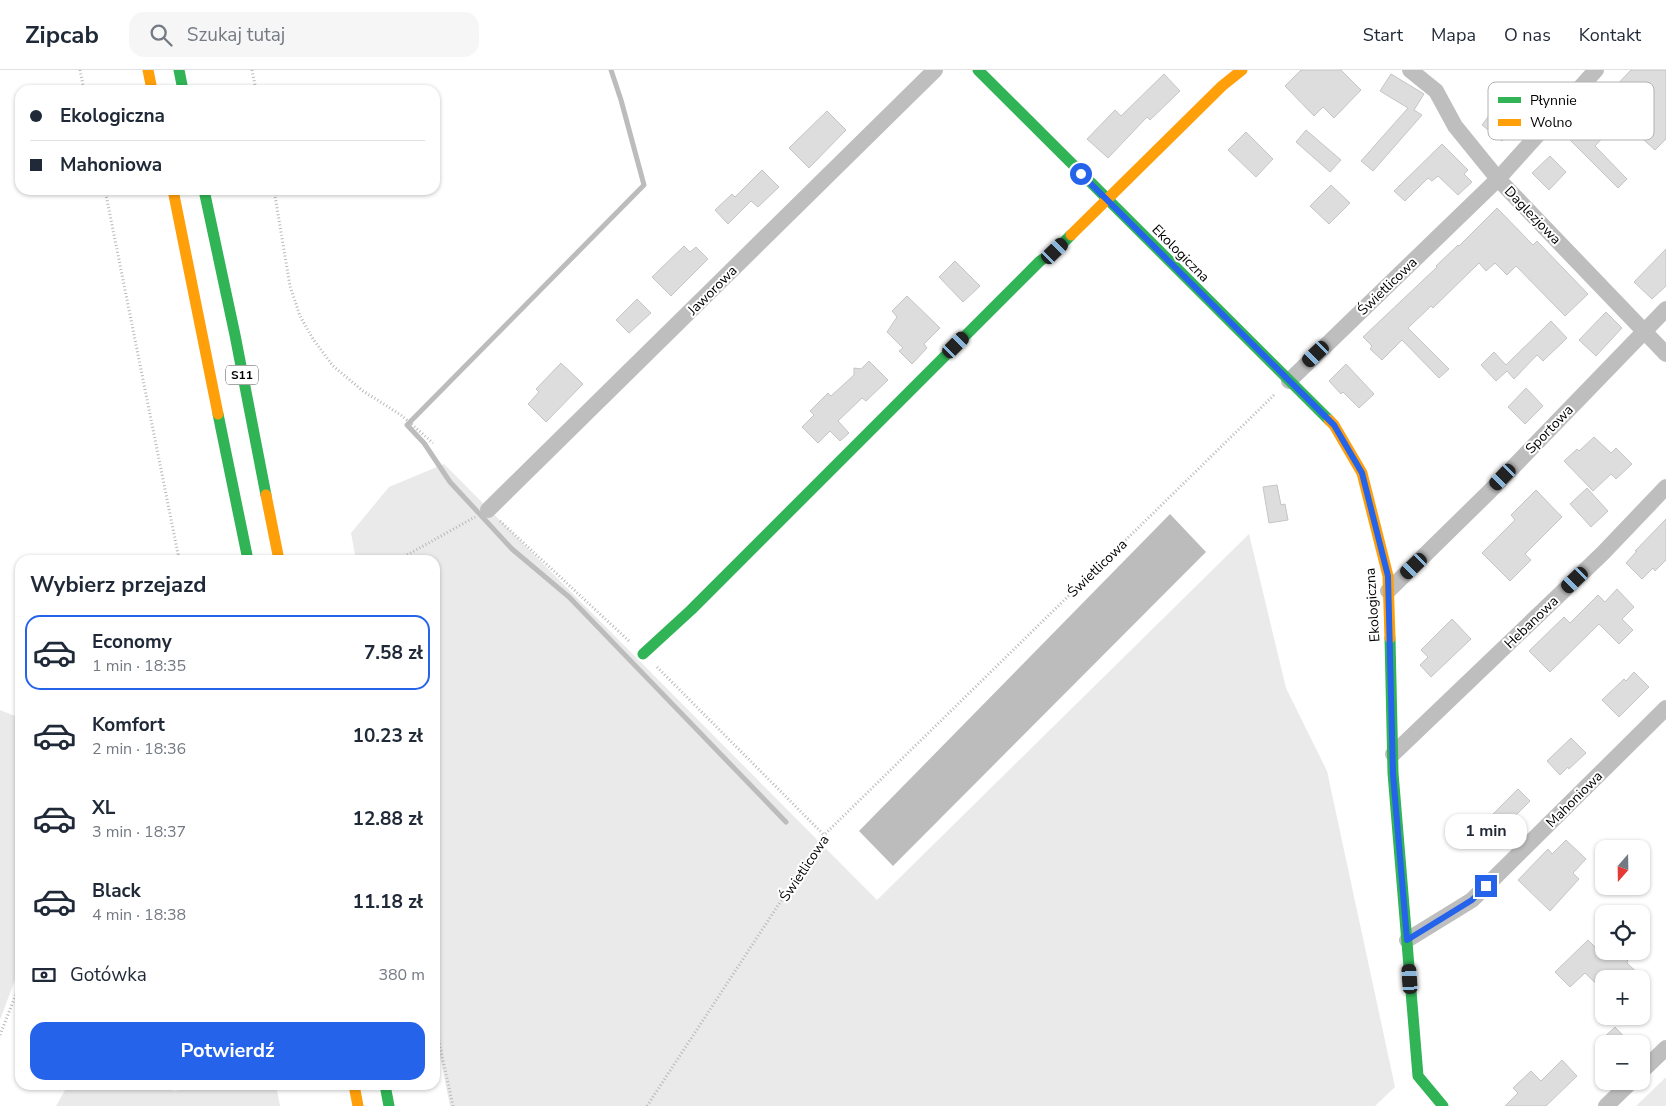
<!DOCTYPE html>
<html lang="pl">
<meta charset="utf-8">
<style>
body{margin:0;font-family:"Nunito Sans",sans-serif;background:#f6f6f7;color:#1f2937;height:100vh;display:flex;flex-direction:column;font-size:19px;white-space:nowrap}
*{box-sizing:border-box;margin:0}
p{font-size:16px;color:#747a83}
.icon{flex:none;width:28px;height:28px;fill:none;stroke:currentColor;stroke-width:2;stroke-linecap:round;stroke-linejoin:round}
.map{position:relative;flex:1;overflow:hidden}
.panel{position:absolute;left:15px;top:485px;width:425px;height:535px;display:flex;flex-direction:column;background:#fff;border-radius:15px;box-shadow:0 1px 4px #0004}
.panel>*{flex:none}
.top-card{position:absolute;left:15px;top:15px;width:425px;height:110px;border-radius:15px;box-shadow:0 1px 4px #0004;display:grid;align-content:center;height:110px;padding:0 15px;background:#fff}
.needle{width:32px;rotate:200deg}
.fabs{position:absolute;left:1595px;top:770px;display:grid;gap:10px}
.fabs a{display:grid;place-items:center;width:55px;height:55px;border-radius:10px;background:#fff;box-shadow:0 1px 4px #0004;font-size:25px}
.end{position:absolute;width:22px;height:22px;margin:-11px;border:6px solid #2563eb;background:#fff;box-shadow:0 0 0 2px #fff}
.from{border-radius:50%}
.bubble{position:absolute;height:35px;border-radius:15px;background:#fff;box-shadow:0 1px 4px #0004;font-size:16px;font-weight:700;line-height:35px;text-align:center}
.car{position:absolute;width:15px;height:30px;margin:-15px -8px;border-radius:6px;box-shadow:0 0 4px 1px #0007;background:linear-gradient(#222 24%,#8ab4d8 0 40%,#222 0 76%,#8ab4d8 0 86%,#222 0)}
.top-card b{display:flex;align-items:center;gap:18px;height:48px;font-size:19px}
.top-card b+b{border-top:1px solid #e0e1e3}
.top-card i{width:12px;height:12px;background:#1f2937}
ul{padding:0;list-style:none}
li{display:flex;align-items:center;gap:15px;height:75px;margin:0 10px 8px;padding:0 5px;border:2px solid transparent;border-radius:15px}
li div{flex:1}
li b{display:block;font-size:19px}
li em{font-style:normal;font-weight:700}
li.on{border-color:#2563eb}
li>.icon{width:45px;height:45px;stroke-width:1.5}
h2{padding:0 15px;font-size:22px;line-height:60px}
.pay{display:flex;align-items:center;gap:12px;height:55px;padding:0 15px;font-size:19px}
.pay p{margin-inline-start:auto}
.primary-button{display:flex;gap:10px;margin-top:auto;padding:10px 15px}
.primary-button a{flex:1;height:58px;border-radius:15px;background:#2563eb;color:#fff;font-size:20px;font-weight:700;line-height:58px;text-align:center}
header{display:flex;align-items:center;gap:30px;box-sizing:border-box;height:70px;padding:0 25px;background:#fff;border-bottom:1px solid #e0e1e3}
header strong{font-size:24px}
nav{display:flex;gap:28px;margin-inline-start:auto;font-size:18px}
.search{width:350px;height:45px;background:#f6f6f7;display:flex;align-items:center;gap:12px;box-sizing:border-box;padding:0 18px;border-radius:15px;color:#747a83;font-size:19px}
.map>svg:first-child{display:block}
</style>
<header>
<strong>Zipcab</strong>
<div class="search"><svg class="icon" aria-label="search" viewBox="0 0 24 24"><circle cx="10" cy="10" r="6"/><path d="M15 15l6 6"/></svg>Szukaj tutaj</div>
<nav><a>Start</a><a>Mapa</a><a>O nas</a><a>Kontakt</a></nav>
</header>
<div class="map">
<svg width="1666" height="1036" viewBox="0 0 1666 1036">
<rect width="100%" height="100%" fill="#fff"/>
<g fill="#eaeaea">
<polygon points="444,394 877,830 1249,464 1286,618 1327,701 1395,1017 1375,1036 450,1036 435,962 435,490 356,490 351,463 389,417"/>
<polygon points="0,640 20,648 20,896 0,950"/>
<polygon points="1666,1007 1666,1036 1636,1036"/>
<polygon points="68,1015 164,1015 174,1021 208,1015 276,1015 280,1036 56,1036"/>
</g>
<polygon fill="#bcbcbc" points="1170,444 1206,482 893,796 859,761"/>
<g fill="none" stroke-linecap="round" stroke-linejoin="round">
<polyline stroke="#bcbcbc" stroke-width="5" points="611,0 621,30 644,115 407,355 424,373 450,412 512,479 569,527 786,752"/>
</g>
<g fill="#ddd" stroke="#c5c5c5">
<polygon points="1301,0 1341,0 1361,20 1334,48 1323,37 1314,46 1285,16"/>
<polygon points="1631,0 1666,0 1666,69 1655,80 1623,51 1621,53 1619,50 1595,76 1627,109 1618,118 1567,67"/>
<polygon points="1164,4 1180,21 1150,50 1147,47 1108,88 1087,69 1115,40 1121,46"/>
<polygon points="1391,4 1424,24 1414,40 1422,45 1373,101 1361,91 1408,38 1380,21"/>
<polygon points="1513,32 1526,43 1502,71 1482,55 1497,35 1505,42"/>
<polygon points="827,41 846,60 809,98 789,78"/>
<polygon points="1306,60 1341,90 1330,102 1296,72"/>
<polygon points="1246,62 1273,89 1256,107 1228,80"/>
<polygon points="1442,74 1468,100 1464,104 1472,112 1458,125 1438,106 1432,111 1428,108 1405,131 1394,121"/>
<polygon points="1550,86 1566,102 1549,120 1532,103"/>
<polygon points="762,100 779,117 758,137 751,131 728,154 715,140 732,124 735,127"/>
<polygon points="1331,115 1350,133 1329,154 1310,136"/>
<polygon points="1497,138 1533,175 1537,171 1588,224 1565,246 1516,196 1507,205 1495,193 1486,201 1479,193 1433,238 1431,236 1408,258 1449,299 1439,308 1402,270 1382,290 1370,279 1372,276 1363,267 1437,197 1436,196 1458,175 1459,176"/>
<polygon points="684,176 690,182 696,177 708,189 671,226 652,207"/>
<polygon points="1666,179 1666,216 1652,229 1634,212"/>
<polygon points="955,191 980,216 963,232 939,207"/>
<polygon points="907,226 940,258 924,274 927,278 912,294 899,281 903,278 887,262 897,247 892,241"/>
<polygon points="637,229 651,243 629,263 616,250"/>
<polygon points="1606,242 1622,258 1596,286 1579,270"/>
<polygon points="1551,251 1567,268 1543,291 1537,285 1514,309 1507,301 1496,311 1481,295 1494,282 1506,295"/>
<polygon points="869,291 888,310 866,331 862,328 838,351 849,363 840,371 830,361 818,373 802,357 814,345 810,341 828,323 831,326 854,305 854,298 861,299"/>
<polygon points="561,293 583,314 546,352 528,334 539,322 536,319"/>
<polygon points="1346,294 1374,324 1359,338 1343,322 1341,324 1329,311"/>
<polygon points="1526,318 1543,336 1525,354 1508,337"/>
<polygon points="1594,367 1611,383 1616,378 1632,394 1616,409 1611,404 1593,421 1564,391 1577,379 1579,381"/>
<polygon points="1277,415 1281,435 1285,434 1288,450 1269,453 1263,417"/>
<polygon points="1587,418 1608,441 1591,457 1570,434"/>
<polygon points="1536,420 1562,447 1525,484 1531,490 1510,511 1482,483 1515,450 1511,445"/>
<polygon points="1666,449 1666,490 1655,501 1653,498 1642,509 1626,493 1637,481 1635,481"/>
<polygon points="1617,519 1634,537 1622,549 1633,560 1619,574 1599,554 1550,602 1529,581 1564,547 1570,553 1598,525 1605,532"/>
<polygon points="1452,549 1471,569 1431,607 1420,595 1428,587 1421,580"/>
<polygon points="1634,602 1649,617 1619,647 1602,630 1624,609 1626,611"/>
<polygon points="1571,668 1586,683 1569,699 1568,697 1560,705 1547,691"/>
<polygon points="1518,719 1530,731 1504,757 1492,745"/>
<polygon points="1566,770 1586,789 1573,803 1579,809 1550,841 1518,810 1548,779 1552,784"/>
<polygon points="1588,870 1599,881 1618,881 1628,891 1627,893 1644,909 1604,909 1604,921 1585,903 1570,917 1555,902"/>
<polygon points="1615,957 1631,974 1597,974"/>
<polygon points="1562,990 1577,1006 1546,1036 1505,1036 1518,1023 1513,1018 1531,1001 1541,1011"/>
</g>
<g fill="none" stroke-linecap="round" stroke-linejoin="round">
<g stroke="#b8b8b8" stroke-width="3" stroke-dasharray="1 2.5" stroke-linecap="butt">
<polyline points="80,0 84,20"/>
<polyline points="252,0 256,20"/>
<polyline points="105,120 178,484 176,490"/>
<polyline points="274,120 290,216 300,246 313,269 333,296 363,321 401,345 433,373"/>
<polyline points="500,451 629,571"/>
<polyline points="398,490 475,447"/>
<polyline points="657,597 824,765"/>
<polyline points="435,953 453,1036"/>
<polyline points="0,965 20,914"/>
<polyline points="647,1036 824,765 1275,324"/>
</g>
<g stroke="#bebebe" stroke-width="16">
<polyline points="1410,0 1436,21 1455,56 1498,109 1666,284"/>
<polyline points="1289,311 1498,109 1596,0"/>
<polyline points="488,440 935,0"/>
<polyline points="1388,521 1490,421 1666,239"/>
<polyline points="1393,684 1603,483 1666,417"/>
<polyline points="1407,870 1472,830 1666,638"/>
<polyline points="1641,1002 1666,978"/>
<polyline points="1606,1036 1632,1011"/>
</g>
<g stroke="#30b455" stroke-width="11">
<polyline points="179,0 183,20"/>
<polyline points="978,0 1329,350"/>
<polyline points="204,120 235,265 266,425"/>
<polyline points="218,344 248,490"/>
<polyline points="1390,568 1393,703 1418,1006 1443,1036"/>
<polyline points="643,584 691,540 1040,191 1055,181 1071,165"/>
<polyline points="385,1015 389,1036"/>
</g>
<g stroke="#ff9f0a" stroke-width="11">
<polyline points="148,0 152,20"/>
<polyline points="173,120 218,344"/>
<polyline points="1071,165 1222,16 1242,0"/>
<polyline points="1329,350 1334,355 1362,403 1388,506 1390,568"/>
<polyline points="266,425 279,490"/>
<polyline points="354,1015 358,1036"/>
</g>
</g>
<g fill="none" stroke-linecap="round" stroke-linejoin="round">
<polyline stroke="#2563eb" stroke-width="6" points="1081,104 1334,355 1362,403 1388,506 1393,704 1407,870 1472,830 1486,816"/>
</g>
<g text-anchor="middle" stroke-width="4" stroke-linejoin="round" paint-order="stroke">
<rect fill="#fff" stroke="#4c4c4c" stroke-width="1" x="226" y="295.5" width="32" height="19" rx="4"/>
<g font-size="12" font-weight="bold" fill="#000">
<text x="242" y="309">S11</text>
</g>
<g font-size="14" fill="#000" stroke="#fff">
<text transform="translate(1533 145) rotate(46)" y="5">Daglezjowa</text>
<text transform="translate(1181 183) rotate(45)" y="5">Ekologiczna</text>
<text transform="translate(1387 216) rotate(-44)" y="5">Świetlicowa</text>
<text transform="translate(712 220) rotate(-45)" y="5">Jaworowa</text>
<text transform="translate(1549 359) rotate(-46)" y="5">Sportowa</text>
<text transform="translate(1097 498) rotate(-44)" y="5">Świetlicowa</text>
<text transform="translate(1372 535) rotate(-94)" y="5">Ekologiczna</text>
<text transform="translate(1531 552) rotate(-44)" y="5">Hebanowa</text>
<text transform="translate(1574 729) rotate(-45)" y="5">Mahoniowa</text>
<text transform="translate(804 798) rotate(-56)" y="5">Świetlicowa</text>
</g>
</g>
<rect x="1488" y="12" width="166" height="58" rx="8" fill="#fff" stroke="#b2b2b2" stroke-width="1"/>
<rect x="1498" y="27" width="23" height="6" fill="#30b455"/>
<rect x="1498" y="49" width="23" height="7" fill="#ff9f0a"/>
<g font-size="14" fill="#000">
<text x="1530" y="35">Płynnie</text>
<text x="1530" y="57">Wolno</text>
</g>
</svg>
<div class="fabs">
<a><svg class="needle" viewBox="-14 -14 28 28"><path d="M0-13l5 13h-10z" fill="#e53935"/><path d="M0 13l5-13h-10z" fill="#747a83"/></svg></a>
<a><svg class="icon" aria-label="locate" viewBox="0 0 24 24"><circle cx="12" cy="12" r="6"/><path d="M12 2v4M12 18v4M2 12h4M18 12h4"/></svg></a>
<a>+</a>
<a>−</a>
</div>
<i class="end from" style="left:1081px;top:104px"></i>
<i class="end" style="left:1486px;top:816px"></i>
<div class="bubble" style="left:1445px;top:744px;width:82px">1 min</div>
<i class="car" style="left:1055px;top:181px;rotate:46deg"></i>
<i class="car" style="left:956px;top:275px;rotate:45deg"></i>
<i class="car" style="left:1316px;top:284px;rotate:226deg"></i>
<i class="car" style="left:1503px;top:407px;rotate:224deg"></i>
<i class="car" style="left:1414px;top:496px;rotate:226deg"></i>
<i class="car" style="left:1575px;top:510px;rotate:226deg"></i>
<i class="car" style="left:1410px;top:909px;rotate:356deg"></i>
<div class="top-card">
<b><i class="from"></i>Ekologiczna</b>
<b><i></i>Mahoniowa</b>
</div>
<section class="panel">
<h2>Wybierz przejazd</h2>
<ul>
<li class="on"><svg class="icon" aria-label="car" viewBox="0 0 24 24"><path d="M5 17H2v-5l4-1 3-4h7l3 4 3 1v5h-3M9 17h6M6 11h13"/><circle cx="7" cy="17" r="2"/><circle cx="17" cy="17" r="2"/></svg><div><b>Economy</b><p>1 min · 18:35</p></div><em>7.58 zł</em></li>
<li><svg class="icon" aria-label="car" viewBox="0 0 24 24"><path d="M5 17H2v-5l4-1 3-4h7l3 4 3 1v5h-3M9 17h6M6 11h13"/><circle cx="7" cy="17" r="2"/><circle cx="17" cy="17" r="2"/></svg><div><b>Komfort</b><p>2 min · 18:36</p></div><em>10.23 zł</em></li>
<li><svg class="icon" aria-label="car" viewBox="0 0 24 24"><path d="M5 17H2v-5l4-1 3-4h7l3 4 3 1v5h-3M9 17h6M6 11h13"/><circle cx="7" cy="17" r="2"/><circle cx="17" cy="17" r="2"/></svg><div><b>XL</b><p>3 min · 18:37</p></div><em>12.88 zł</em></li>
<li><svg class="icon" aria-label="car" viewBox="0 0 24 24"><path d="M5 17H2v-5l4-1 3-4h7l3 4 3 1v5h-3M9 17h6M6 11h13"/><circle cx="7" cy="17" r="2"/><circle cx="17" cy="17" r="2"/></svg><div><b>Black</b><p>4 min · 18:38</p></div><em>11.18 zł</em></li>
</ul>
<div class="pay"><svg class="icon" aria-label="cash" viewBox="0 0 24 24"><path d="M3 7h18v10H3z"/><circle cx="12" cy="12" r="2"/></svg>Gotówka<p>380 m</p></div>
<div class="primary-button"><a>Potwierdź</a></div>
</section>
</div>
